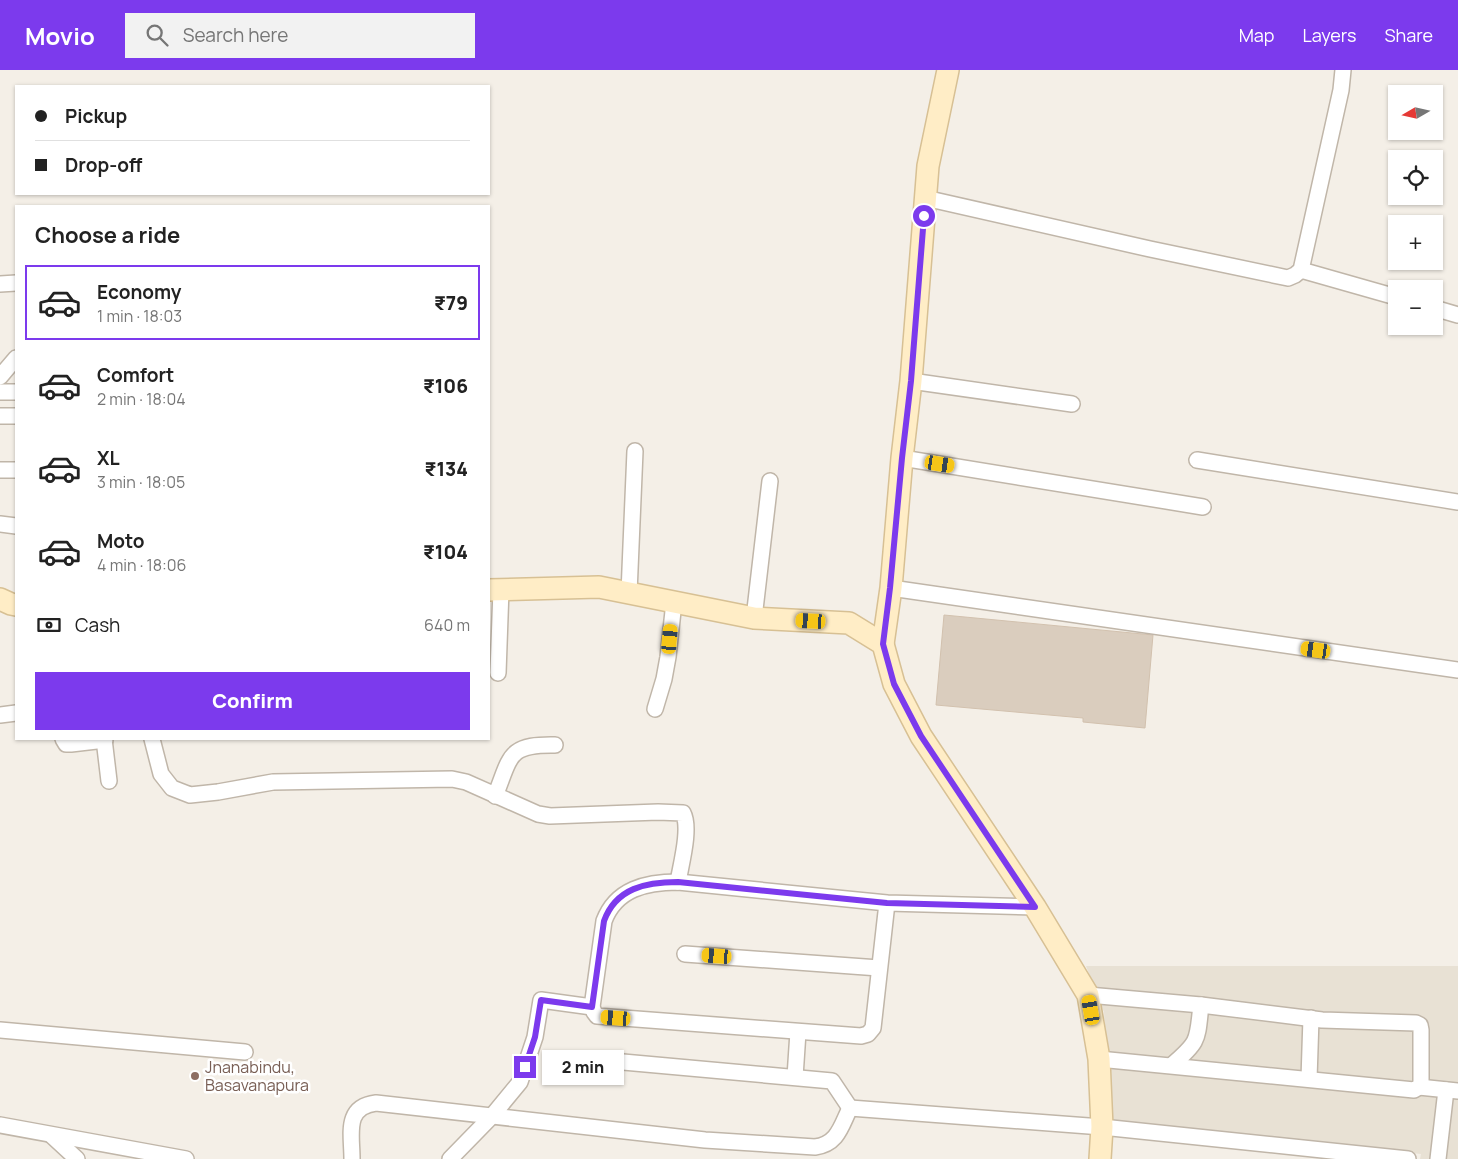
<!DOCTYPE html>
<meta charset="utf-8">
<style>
body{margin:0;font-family:Manrope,sans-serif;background:#f2f2f2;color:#222;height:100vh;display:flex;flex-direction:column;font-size:19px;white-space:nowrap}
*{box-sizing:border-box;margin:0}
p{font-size:16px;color:#767676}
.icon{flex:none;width:28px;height:28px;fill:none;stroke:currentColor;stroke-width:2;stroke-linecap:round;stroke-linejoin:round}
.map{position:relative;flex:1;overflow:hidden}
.drawer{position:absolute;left:15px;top:135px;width:475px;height:535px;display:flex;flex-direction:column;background:#fff;border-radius:0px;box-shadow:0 1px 4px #0004}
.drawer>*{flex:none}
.top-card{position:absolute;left:15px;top:15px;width:475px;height:110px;border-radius:0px;box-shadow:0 1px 4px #0004;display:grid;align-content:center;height:110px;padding:0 20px;background:#fff}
.needle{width:32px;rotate:261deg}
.tools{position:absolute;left:1388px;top:15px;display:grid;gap:10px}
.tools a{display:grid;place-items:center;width:55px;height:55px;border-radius:0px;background:#fff;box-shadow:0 1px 4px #0004;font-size:25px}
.end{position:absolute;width:22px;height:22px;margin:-11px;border:6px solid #7c3aed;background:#fff;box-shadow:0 0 0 2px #fff}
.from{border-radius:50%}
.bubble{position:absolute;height:35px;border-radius:0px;background:#fff;box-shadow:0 1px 4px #0004;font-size:16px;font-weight:800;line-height:35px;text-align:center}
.car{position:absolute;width:15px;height:30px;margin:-15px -8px;border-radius:6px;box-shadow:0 0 4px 1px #0007;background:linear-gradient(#f5c518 24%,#345 0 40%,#f5c518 0 76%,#345 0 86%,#f5c518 0)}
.top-card b{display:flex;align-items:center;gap:18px;height:48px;font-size:19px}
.top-card b+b{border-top:1px solid #e0e0e0}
.top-card i{width:12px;height:12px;background:#222}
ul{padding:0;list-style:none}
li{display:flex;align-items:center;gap:15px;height:75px;margin:0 10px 8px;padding:0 10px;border:2px solid transparent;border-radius:0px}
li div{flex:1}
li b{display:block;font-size:19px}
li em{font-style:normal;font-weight:800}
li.selected{border-color:#7c3aed}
li>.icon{width:45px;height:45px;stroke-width:1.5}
h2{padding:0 20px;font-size:22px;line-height:60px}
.pay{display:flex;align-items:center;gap:12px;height:55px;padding:0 20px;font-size:19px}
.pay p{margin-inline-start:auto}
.action{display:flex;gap:10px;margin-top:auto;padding:10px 20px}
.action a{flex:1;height:58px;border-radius:0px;background:#7c3aed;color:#fff;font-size:20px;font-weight:800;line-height:58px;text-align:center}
header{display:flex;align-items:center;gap:30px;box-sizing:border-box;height:70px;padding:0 25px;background:#7c3aed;color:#fff}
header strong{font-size:24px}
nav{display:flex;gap:28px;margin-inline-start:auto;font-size:18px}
.search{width:350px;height:45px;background:#f2f2f2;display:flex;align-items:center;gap:12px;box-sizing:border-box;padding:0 18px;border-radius:0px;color:#767676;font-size:19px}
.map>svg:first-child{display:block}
</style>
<header>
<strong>Movio</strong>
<div class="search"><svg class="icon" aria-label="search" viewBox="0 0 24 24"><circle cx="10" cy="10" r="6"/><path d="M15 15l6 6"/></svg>Search here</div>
<nav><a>Map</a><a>Layers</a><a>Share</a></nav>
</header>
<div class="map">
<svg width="1458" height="1089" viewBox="0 0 1458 1089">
<rect width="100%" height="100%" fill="#f4efe7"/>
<polygon fill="#e8e1d4" points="1086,896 1458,896 1458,1089 1420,1089 1421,1084 1111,1050 1104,942"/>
<polygon fill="#dacdbe" stroke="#d2c1ae" points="944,545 1153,565 1145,658 1083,652 1083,648 936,635"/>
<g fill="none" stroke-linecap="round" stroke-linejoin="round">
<g stroke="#c0b6a9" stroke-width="18">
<g id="street">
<polyline points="925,128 1150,179 1288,208 1295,205 1301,200 1341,20 1343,0"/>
<polyline points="1301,200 1396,227"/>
<polyline points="0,214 16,213"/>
<polyline points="1434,238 1458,245"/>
<polyline points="0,307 16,288"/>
<polyline points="911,311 1072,334"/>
<polyline points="0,322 16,322"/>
<polyline points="0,346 16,346"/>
<polyline points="902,388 1203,437"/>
<polyline points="1197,390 1458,432"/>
<polyline points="0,400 16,400"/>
<polyline points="0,454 16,456"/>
<polyline points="891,518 1458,600"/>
<polyline points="629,523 635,381"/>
<polyline points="754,548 770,411"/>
<polyline points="498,603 501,519"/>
<polyline points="655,639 664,609 668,587 674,532"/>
<polyline points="0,645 16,643"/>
<polyline points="63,669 66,674 71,674 105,670"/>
<polyline points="104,669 109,711"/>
<path d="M152 669 161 704 172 718 190 725 218 722 273 712 452 709 466 712 538 744 550 746 658 742 683 743C691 758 681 794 678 812"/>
<path d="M495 726C511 687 507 674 555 675"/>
<path d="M887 833 873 958 868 964 861 966 597 946 594 942 592 937 604 851C616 819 646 812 678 812L887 833 1035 837"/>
<polyline points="685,884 879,898"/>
<polyline points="1088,925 1201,935 1322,950 1416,953 1420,955 1421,960 1421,1015 1419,1017 1414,1020 1099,989"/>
<polyline points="0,960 245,982"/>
<polyline points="590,989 832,1011 850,1038"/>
<path d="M1172 995C1200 971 1197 970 1201 935"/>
<polyline points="795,1007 798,962"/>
<polyline points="1309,1009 1311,948"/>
<polyline points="1419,1017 1458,1021"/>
<polyline points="850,1038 1102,1057 1408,1089"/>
<polyline points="0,1055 186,1089"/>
<polyline points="51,1065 77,1089"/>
<path d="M352 1089C352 1064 344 1037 376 1033L705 1070 815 1077C838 1074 841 1056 850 1038"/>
<polyline points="450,1089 492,1046 520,1012 535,967 541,930 592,937"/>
<polyline points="1438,1089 1446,1020"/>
</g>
</g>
<g stroke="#d7c094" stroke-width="24">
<g id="secondary">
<polyline points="489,520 599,517 754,548 849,553 883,574 894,614 921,666 1035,837 1088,925 1099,989 1102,1057 1100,1089"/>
<polyline points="0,529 11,534 16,535"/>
<polyline points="883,574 891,518 902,388 911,311 928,96 948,0"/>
</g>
</g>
<use href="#street" stroke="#fff" stroke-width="15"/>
<use href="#secondary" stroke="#ffedc6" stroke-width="21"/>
</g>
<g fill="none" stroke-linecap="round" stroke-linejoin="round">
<path stroke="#7c3aed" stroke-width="6" d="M525 997 535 967 541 930 592 937 604 851C616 818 646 812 678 812L887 833 1035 837 921 666 894 614 883 574 890 518 902 388 911 311 924 146"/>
</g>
<circle fill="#8d6e63" stroke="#fff" stroke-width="2" cx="195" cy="1006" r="5"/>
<g text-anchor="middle" stroke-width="5" stroke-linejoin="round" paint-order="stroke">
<g font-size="16" fill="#785e54" stroke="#fff" text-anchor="start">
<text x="205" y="1003">Jnanabindu,<tspan x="205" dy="18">Basavanapura</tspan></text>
</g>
</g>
</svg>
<div class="tools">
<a><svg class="needle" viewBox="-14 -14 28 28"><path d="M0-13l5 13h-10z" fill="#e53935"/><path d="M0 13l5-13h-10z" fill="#767676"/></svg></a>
<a><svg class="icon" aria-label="locate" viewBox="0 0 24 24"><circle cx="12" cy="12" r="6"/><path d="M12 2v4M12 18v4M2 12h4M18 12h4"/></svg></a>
<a>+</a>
<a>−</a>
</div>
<i class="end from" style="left:924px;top:146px"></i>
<i class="end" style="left:525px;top:997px"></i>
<div class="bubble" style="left:542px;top:980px;width:82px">2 min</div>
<i class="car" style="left:940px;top:394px;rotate:99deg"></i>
<i class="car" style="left:811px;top:551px;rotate:273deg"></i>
<i class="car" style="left:670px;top:569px;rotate:5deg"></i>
<i class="car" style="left:1316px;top:580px;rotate:278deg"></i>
<i class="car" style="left:717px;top:886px;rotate:274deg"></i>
<i class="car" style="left:1091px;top:940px;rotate:350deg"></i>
<i class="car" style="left:616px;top:948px;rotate:274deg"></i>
<div class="top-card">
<b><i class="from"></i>Pickup</b>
<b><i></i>Drop-off</b>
</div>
<section class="drawer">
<h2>Choose a ride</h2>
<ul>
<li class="selected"><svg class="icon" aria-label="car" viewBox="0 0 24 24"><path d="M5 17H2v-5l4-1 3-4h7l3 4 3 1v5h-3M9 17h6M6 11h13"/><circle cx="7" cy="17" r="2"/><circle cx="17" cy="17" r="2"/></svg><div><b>Economy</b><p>1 min · 18:03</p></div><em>₹79</em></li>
<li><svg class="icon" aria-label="car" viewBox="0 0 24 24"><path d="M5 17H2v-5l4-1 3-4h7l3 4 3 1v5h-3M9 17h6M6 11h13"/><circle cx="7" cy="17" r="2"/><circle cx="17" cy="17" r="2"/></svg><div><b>Comfort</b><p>2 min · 18:04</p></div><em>₹106</em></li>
<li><svg class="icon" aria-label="car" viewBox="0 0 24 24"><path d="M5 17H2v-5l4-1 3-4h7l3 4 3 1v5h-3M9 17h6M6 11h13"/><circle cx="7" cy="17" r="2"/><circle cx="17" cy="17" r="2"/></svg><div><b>XL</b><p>3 min · 18:05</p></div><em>₹134</em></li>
<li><svg class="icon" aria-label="car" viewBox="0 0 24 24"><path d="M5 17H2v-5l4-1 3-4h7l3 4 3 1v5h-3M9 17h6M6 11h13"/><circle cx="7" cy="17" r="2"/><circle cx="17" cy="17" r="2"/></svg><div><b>Moto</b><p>4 min · 18:06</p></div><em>₹104</em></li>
</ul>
<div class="pay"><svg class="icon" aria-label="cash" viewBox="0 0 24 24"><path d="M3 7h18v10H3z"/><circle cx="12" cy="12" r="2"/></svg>Cash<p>640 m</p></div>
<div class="action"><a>Confirm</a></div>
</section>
</div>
